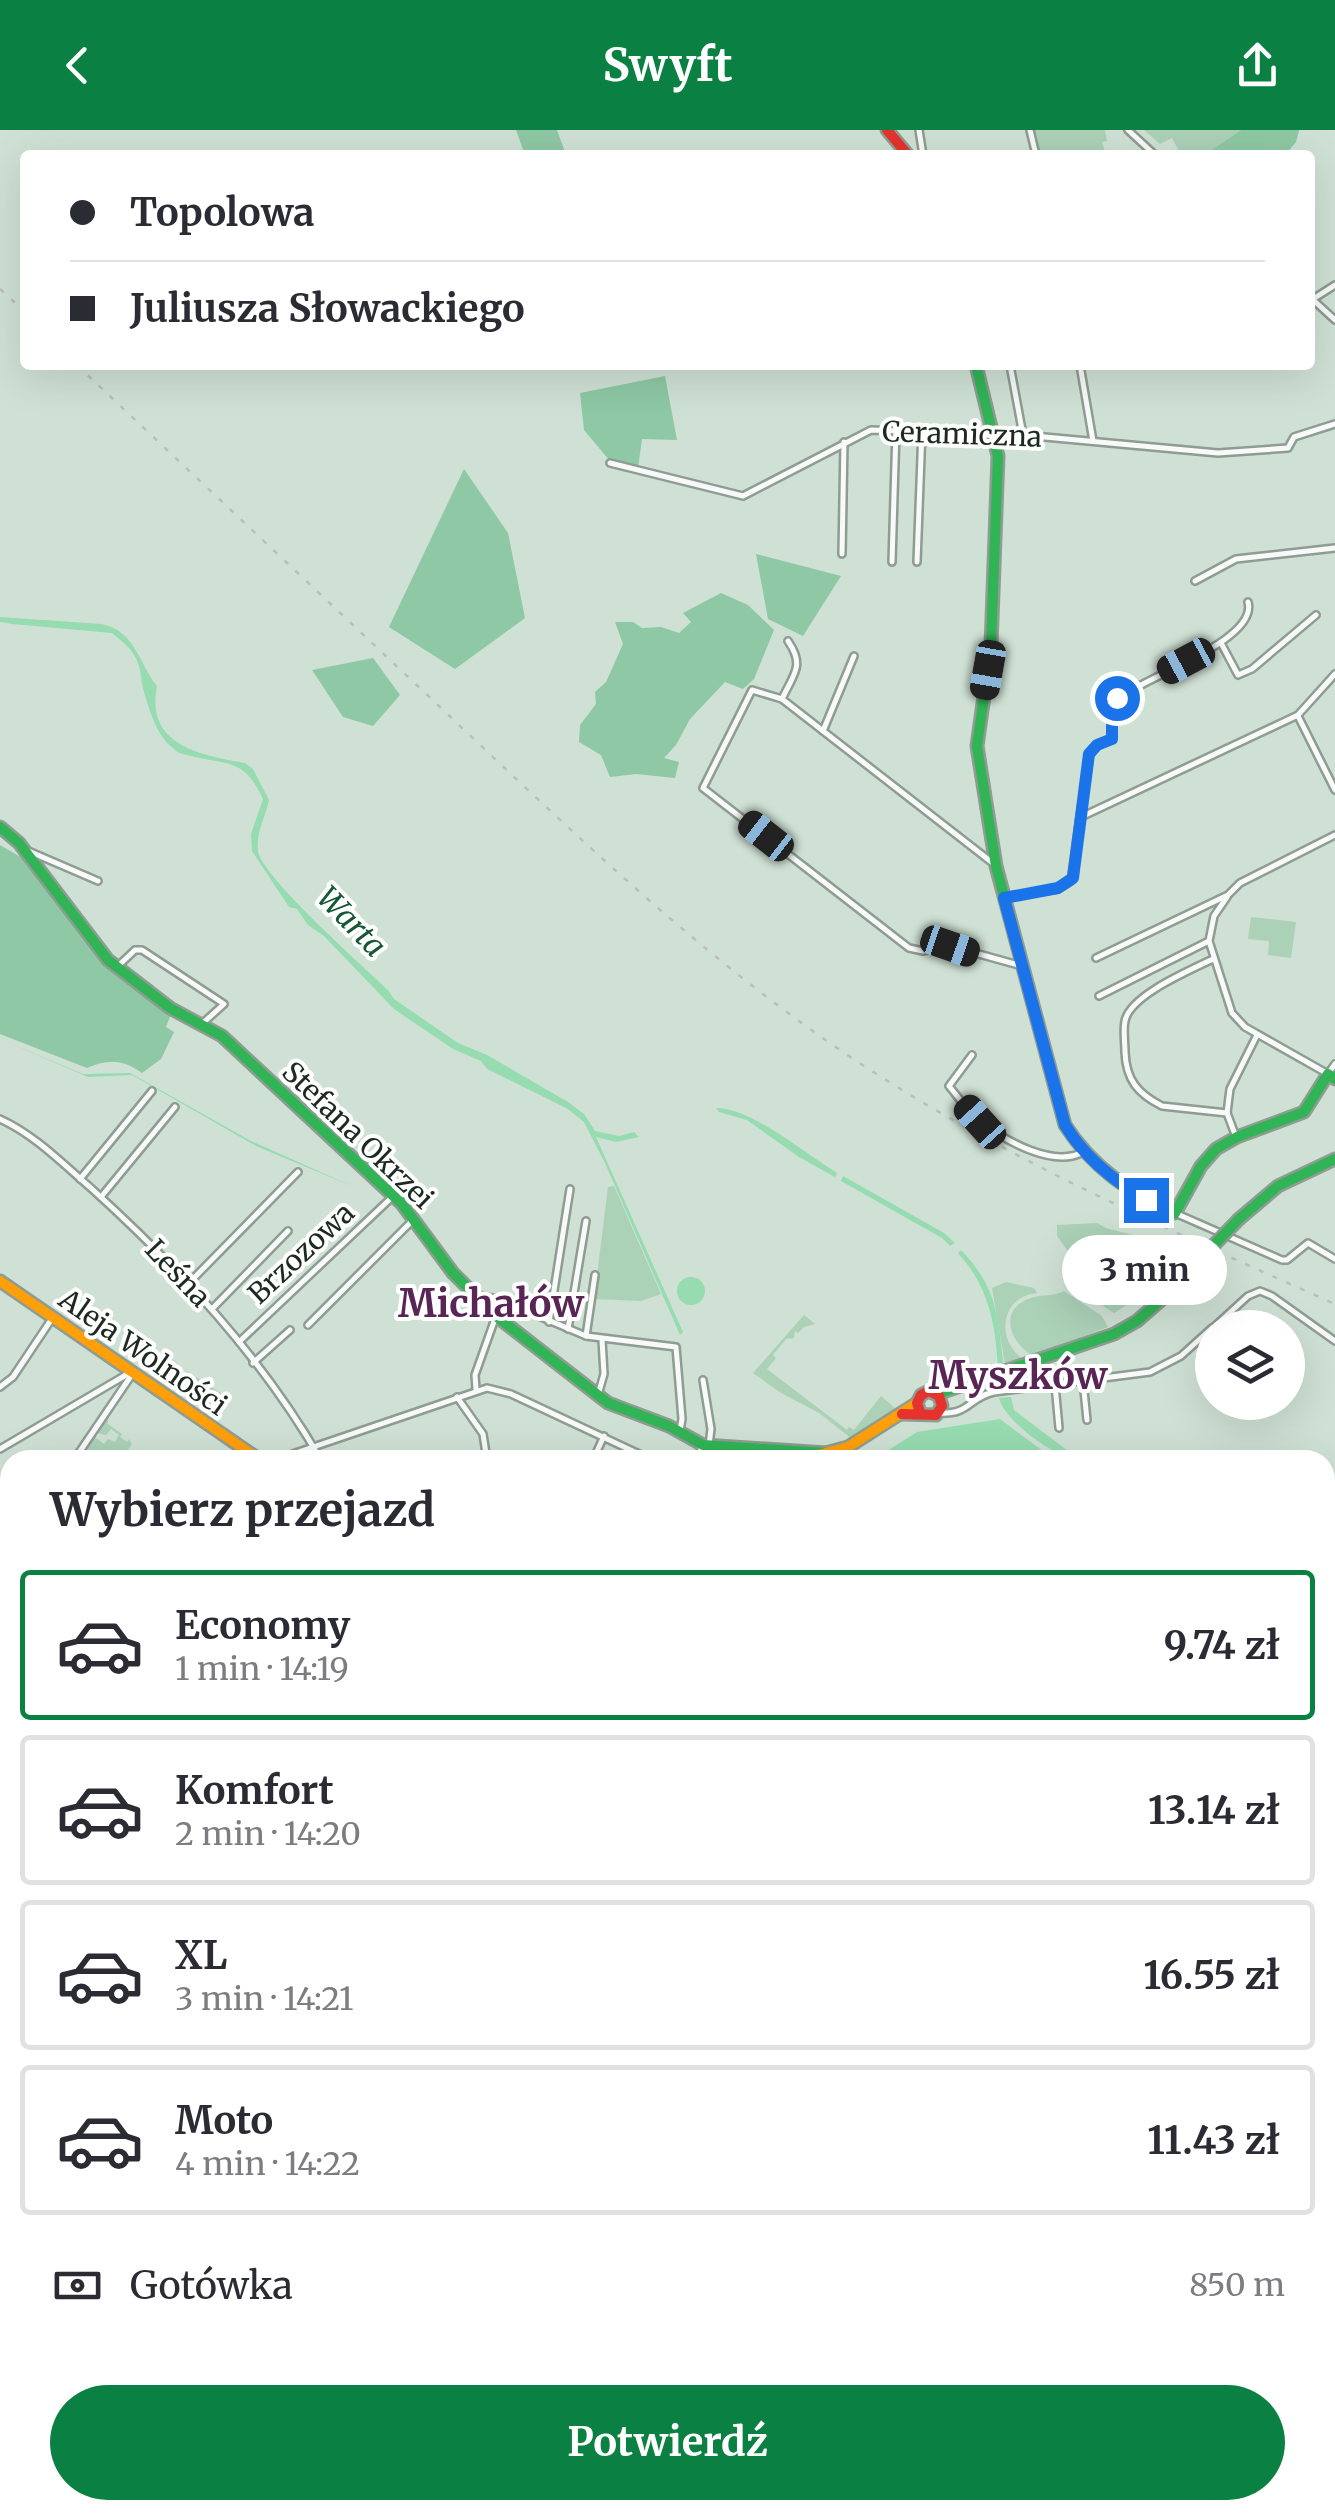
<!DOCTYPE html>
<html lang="pl">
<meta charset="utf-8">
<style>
body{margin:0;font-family:Merriweather,serif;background:#f7f7f7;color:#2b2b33;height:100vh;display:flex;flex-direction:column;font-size:38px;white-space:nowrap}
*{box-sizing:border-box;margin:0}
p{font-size:32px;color:#7c7c81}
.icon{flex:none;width:55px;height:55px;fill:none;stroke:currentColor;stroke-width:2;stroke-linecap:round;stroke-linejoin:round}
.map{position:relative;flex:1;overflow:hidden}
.panel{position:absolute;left:0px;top:1320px;width:1335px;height:1070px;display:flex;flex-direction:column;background:#fff;border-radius:30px 30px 0 0;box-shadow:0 10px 40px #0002}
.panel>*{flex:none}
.guide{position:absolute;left:20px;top:20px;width:1295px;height:220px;border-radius:10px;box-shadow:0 10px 40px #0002;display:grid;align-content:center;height:220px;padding:0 50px;background:#fff}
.buttons{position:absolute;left:1195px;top:1180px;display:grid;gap:20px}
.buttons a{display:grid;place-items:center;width:110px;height:110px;border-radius:50%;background:#fff;box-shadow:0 10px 40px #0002;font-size:50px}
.end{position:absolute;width:45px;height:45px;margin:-22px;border:12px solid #1a73e8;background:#fff;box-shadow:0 0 0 5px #fff}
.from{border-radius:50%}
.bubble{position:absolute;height:70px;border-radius:35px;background:#fff;box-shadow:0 10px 40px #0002;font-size:32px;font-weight:700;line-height:70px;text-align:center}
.car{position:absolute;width:30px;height:60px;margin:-30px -15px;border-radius:12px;box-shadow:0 0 8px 2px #0007;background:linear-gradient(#222 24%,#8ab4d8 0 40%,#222 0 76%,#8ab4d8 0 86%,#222 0)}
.guide b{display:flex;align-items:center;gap:35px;height:95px;font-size:38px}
.guide b+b{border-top:2px solid #e1e1e2}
.guide i{width:25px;height:25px;background:#2b2b33}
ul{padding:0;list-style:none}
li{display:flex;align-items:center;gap:30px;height:150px;margin:0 20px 15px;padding:0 30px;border:5px solid #e1e1e2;border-radius:10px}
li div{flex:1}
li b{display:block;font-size:38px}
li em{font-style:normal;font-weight:700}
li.current{border-color:#0b8043}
li>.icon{width:90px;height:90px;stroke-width:1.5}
h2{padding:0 50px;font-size:45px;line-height:120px}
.pay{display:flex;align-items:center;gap:25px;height:110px;padding:0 50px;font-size:38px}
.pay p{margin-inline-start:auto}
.cta{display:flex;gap:20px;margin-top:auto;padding:20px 50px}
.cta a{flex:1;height:115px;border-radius:60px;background:#0b8043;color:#fff;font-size:40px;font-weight:700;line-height:115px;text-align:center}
header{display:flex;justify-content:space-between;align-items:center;height:130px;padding:0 50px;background:#0b8043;color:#fff;font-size:45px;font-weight:700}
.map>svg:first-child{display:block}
</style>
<header><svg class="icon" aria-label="back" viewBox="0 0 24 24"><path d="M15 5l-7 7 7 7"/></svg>Swyft<svg class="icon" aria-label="share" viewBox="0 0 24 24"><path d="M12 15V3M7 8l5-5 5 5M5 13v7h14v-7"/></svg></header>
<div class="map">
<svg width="1335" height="2390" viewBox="0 0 1335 2390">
<rect width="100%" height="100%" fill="#cfe1d4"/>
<g fill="#abd1b7">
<polygon points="1032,0 1105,0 1107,11 1102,12 1106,25 1037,25"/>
<polygon points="1144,0 1241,0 1204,25 1181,25 1172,8 1160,14"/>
<polygon points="1251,787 1296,792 1291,828 1268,825 1269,811 1248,809"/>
<polygon points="614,1056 661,1164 641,1171 594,1169 608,1057"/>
<polygon points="1097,1093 1106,1098 1149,1109 1187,1127 1162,1152 1114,1183 1066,1152 1080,1138 1057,1106 1057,1095"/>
<path d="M1006 1152 1034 1158 1037 1163C1000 1167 995 1210 1024 1230L1005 1234 992 1158Z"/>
<path d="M1064 1161 1102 1186 1108 1197 1033 1226C1010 1213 997 1179 1031 1168 1042 1164 1053 1167 1064 1161Z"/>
<polygon points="804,1185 815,1194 804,1197 798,1203 795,1201 794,1208 786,1209 773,1225 776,1228 767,1239 847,1300 849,1297 854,1300 881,1266 896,1279 852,1309 819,1283 781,1263 753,1243"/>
<polygon points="187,1241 225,1266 213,1284 175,1259"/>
<polygon points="108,1284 108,1294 122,1304 120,1307 127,1312 129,1309 132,1314 121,1330 77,1330 93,1306 104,1314 108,1309 115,1312 119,1305 111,1299 106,1305 97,1303"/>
<polygon points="930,2380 1065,2380 1058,2390 924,2390"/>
</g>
<g fill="#8ec8a4">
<polygon points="516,0 557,0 566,25 525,25"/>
<polygon points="1241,0 1299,0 1299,1 1296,12 1285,25 1204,25"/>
<polygon points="665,246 677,310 642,309 638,338 610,331 584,300 580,263"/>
<polygon points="464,339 508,403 525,488 455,539 389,497"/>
<polygon points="756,424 841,446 803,506 768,489"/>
<polygon points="721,463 748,475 774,500 754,549 743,559 725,552 690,589 676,615 664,628 679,632 675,648 636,644 610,647 601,625 579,612 580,595 596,574 595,562 606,552 623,514 615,492 633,492 642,498 661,497 679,503 691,492 683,483"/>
<polygon points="373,528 400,565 373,596 343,587 312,540"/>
<path d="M0 715 24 729 106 831 171 884 166 897 174 902 161 929 142 943C123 929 108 929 87 938L0 904Z"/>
<polygon points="1168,2380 1301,2380 1297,2390 1157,2390"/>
</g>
<g fill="#97dbb0">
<path d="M0 487 101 494C135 500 139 534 157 556 145 616 201 625 245 633L253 639 269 670C265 689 256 701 258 721 261 746 363 836 388 860L394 869 458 913 487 925 568 972 584 984 595 1001 619 1006 634 1002 639 1007 616 1012 596 1007 683 1202 680 1205 605 1033 584 992 568 979 487 939 481 931 453 919 394 879 324 806 308 795 297 779 289 777 252 721 251 704 263 669C245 631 233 635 195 627 189 625 180 625 174 619 156 605 151 584 144 562 140 549 142 537 134 525 129 516 119 509 112 503L12 494 0 492Z"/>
<polygon points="0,909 83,944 130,943 251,1011 354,1057 256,1016 132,945 88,947"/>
<path d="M716 978C752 978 804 1023 837 1043L835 1047 799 1027 747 990 719 982Z"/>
<polygon points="843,1046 944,1103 955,1113 950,1116 942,1108 841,1051"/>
<path d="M961 1120C999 1160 997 1186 1004 1238L998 1240C996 1195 989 1157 958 1123Z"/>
<circle cx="691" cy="1161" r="14"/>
<path d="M1011 1267 1014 1280 1080 1330C1058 1330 1004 1291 999 1268Z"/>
<polygon points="1000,1289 1055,1330 880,1328 879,1326 917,1302"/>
</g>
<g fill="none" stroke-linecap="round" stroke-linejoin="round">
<g stroke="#97dbb0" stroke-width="2.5">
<polyline points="1172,1120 1179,1106"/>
<polyline points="1250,2390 1260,2385 1286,2390"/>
</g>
<g stroke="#8e9c92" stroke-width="10">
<g id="street">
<polyline points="919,0 923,25"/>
<polyline points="1030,0 1036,25"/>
<polyline points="1128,0 1155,25"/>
<polyline points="1310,167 1335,190"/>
<polyline points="1313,169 1335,155"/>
<polyline points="1010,235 1023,305"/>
<polyline points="1080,235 1093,311"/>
<polyline points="610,333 743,366 871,300 1023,305 1218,323 1288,318 1294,307 1335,294"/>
<polyline points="842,424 844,312"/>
<polyline points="892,432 896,300"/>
<polyline points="917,432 922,300"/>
<polyline points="1195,451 1236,429 1335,418"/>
<polyline points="1221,513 1238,545 1252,539 1316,485"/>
<path d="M782 569C794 543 805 536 788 511"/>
<polyline points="1298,586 1335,660"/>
<polyline points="823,601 854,526"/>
<polyline points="1081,687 1298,585 1335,544"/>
<polyline points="26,720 98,751"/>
<polyline points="994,734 782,569 752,560 703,658 909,818 923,821 950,816 1022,836"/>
<path d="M1004 767 1058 759 1071 751 1089 624 1097 615 1112 609 1113 573C1138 548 1259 512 1248 472"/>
<polyline points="1227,767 1214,786 1209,811 1232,883 1245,897 1328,944 1335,934"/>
<polyline points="1096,828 1228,765 1240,753 1335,705"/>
<path d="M1213 829C1191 840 1130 865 1125 891 1123 900 1125 913 1125 922 1126 950 1138 964 1162 976L1227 983 1236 1007"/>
<polyline points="117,837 135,820 142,820 224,874 203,893"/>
<polyline points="1099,866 1209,811"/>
<path d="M972 925 949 956C959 968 969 983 981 992 1006 1011 1053 1038 1083 1022"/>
<polyline points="1227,983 1230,959 1257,905"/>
<path d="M0 989C35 1005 63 1034 92 1059 179 1138 262 1227 321 1330"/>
<polyline points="80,1049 152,961"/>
<polyline points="101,1067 175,977"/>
<polyline points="1175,1083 1282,1130 1287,1130 1308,1113 1335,1129"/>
<polyline points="190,1152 298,1042"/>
<polyline points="478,1165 501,1170 586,1206 676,1217 682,1289 680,1301"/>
<polyline points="212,1179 288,1101"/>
<polyline points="549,1192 570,1059"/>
<polyline points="308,1195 412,1091"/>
<polyline points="1213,1198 1248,1166 1260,1161 1272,1166 1335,1211"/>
<polyline points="568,1199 586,1091"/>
<polyline points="586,1206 595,1145"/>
<polyline points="239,1212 389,1070"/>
<polyline points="253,1233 290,1200"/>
<polyline points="1037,1233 1033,1246 1043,1256"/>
<polyline points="703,1250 711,1299 709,1315"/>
<polyline points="1083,1251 1087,1290"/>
<polyline points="1055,1255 1059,1298"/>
<polyline points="0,1257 13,1247 53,1187"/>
<polyline points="476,1259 475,1245 496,1186"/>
<polyline points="598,1265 604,1244 602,1210"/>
<polyline points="457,1267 483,1304 487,1330"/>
<path d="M938 1283C971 1285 967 1268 994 1262L1150 1242 1181 1226 1212 1198"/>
<polyline points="0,1319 131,1242"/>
<polyline points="74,1330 133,1243"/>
<polyline points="275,1330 487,1258 511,1264 652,1330"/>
<polyline points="593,1330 604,1306"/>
<polyline points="696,1330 703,1315"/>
<polyline points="0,1850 10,1844"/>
<polyline points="0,2141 10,2147"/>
<polyline points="644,2380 660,2390"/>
<polyline points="1083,2390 1089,2380"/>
</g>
</g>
<g stroke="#8e9c92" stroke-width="15">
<g id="fast">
<path d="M976 235 998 326 991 516 977 616 996 736 1065 995C1092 1037 1130 1063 1175 1083L1201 1036 1216 1019 1237 1007 1304 982 1328 944 1335 949"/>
<polyline points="0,697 19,713 108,830 170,878 222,906 402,1074 453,1143 496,1186 608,1273 669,1296 703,1315 826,1323"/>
<polyline points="1239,1089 1278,1056 1335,1029"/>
<polyline points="937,1264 1114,1204 1137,1191 1161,1170"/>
<polyline points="0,1968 10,1998"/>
</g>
</g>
<g stroke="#8e9c92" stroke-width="15">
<g id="slow">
<polyline points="0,1151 260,1330"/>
<polyline points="800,1330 848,1317 917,1273"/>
<polyline points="133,2380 140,2390"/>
<polyline points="32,2390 37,2380"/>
</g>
</g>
<g stroke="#8e9c92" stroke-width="15">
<g id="jam">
<polyline points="887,0 908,25"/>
<polyline points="902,1284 936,1285 942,1276 939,1266 929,1261 921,1265 917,1273 920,1282"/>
<polyline points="1325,2134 1335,2163"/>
</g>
</g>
<use href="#street" stroke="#f8faf9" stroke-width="5"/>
<use href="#fast" stroke="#30b455" stroke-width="10"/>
<use href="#slow" stroke="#ff9f0a" stroke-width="10"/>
<use href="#jam" stroke="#e5322d" stroke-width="10"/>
<g stroke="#babfbb" stroke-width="2.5" stroke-dasharray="5 10" stroke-linecap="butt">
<polyline points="0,159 25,182"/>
<path d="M77 235C204 355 332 475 459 595 581 710 701 825 840 920 995 1025 1165 1098 1335 1174"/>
</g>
<g stroke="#8e9c92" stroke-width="15" stroke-linecap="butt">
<polyline id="fast-bridge" points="1161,1170 1239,1089"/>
</g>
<use href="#fast-bridge" stroke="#30b455" stroke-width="10"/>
</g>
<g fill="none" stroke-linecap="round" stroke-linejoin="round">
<path stroke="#1a73e8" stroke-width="12" d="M1117 568 1112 576V609L1097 615 1089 624 1073 748 1058 758 1004 768 1065 995C1084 1027 1114 1051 1146 1070"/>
</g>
<g text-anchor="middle" stroke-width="8" stroke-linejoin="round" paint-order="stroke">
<g font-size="28" fill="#1d2a21" stroke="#fff">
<text transform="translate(962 304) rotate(2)" y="10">Ceramiczna</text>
<text transform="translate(358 1005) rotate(44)" y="10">Stefana Okrzei</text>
<text transform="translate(301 1123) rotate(-43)" y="10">Brzozowa</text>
<text transform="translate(178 1143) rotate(47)" y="10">Leśna</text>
<text transform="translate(143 1222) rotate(35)" y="10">Aleja Wolności</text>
</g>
<g font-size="30" font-style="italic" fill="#145834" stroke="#fff">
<text transform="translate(351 792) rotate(46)" y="10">Warta</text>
</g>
<g font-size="38" font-weight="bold" fill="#582554" stroke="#fff">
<text x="491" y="1187">Michałów</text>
<text x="1018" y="1259">Myszków</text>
</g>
</g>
</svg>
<div class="buttons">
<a><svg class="icon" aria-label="layers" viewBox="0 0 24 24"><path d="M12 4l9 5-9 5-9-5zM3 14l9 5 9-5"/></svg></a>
</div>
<i class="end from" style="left:1117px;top:568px"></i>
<i class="end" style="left:1146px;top:1070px"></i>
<div class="bubble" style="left:1062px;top:1105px;width:165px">3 min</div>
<i class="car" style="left:1186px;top:531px;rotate:242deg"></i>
<i class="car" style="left:988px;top:540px;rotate:190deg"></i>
<i class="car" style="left:766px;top:706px;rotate:308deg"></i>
<i class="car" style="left:950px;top:816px;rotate:109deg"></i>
<i class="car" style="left:980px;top:992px;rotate:318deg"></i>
<div class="guide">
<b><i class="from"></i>Topolowa</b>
<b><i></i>Juliusza Słowackiego</b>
</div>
<section class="panel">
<h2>Wybierz przejazd</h2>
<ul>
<li class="current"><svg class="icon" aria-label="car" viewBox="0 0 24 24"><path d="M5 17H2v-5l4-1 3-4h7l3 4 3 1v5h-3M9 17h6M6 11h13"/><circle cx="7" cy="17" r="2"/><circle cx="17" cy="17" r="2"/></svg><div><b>Economy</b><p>1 min · 14:19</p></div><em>9.74 zł</em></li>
<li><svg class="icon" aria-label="car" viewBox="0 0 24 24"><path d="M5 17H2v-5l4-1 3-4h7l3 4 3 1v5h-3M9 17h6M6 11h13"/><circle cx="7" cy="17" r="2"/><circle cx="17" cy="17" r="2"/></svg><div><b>Komfort</b><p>2 min · 14:20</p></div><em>13.14 zł</em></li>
<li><svg class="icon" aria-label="car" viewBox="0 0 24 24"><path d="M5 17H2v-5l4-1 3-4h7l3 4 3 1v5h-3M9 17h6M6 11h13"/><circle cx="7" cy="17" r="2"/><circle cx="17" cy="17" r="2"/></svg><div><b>XL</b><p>3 min · 14:21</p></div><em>16.55 zł</em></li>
<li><svg class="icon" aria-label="car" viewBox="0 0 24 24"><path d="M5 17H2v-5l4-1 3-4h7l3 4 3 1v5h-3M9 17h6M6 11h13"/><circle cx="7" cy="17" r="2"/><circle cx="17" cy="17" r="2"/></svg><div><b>Moto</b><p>4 min · 14:22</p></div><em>11.43 zł</em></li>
</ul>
<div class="pay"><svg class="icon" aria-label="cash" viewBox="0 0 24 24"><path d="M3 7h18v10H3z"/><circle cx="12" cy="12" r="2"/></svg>Gotówka<p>850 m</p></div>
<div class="cta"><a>Potwierdź</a></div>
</section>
</div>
